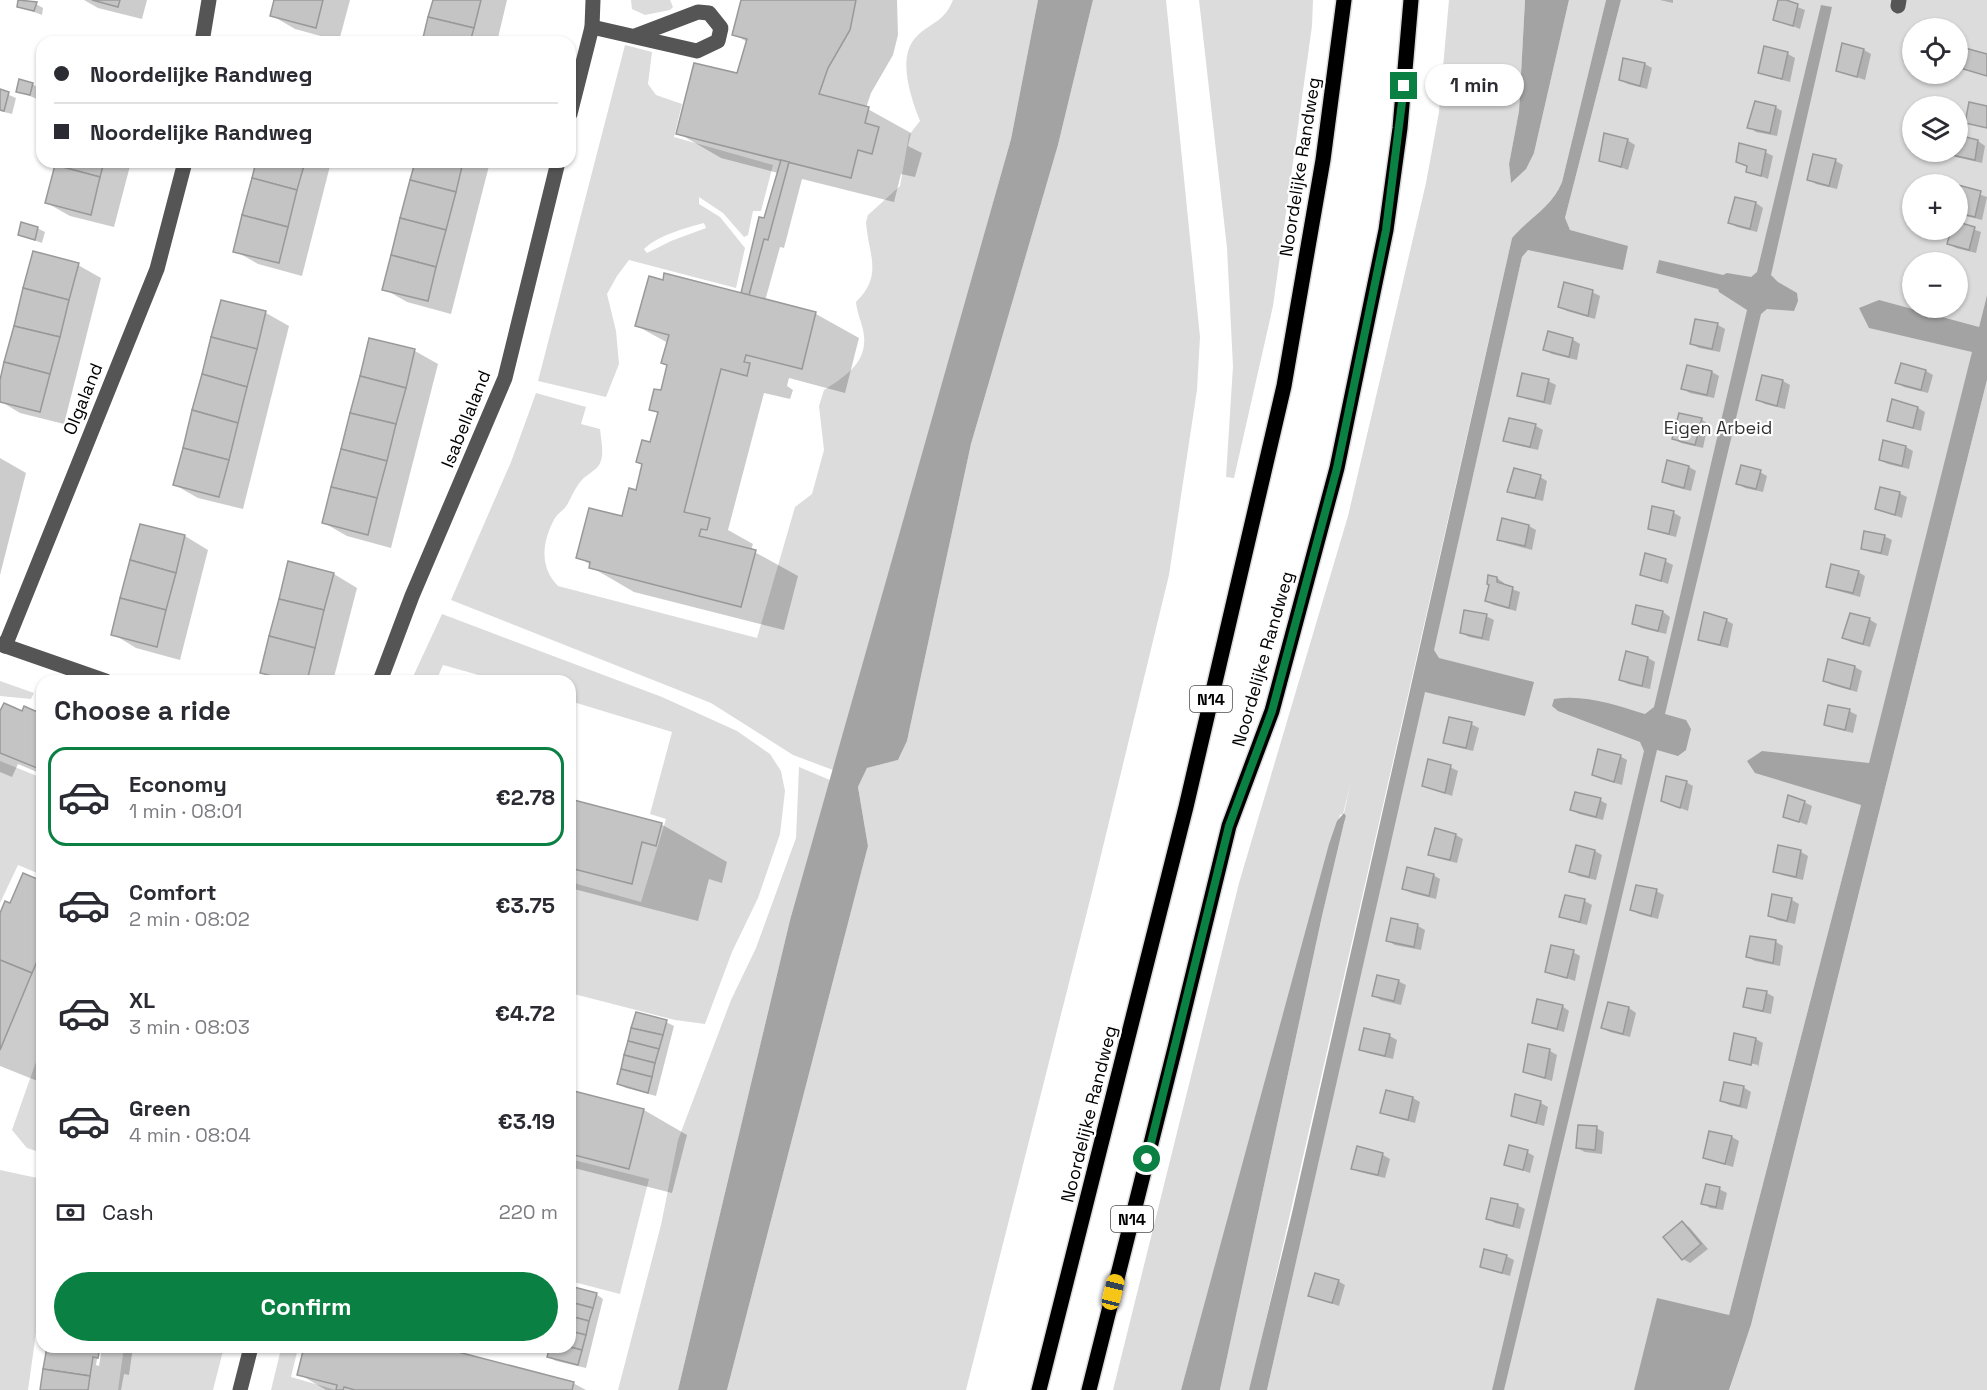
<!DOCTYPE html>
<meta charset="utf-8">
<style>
body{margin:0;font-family:"Space Grotesk",sans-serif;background:#f7f7f7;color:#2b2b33;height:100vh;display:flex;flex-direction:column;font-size:22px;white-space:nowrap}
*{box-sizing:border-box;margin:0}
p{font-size:20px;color:#7c7c81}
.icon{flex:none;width:33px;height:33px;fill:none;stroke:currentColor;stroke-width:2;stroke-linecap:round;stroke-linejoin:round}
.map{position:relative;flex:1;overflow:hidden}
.drawer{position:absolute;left:36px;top:675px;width:540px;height:678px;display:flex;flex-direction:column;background:#fff;border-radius:18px;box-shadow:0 2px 4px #0004}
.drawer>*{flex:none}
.top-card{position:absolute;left:36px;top:36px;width:540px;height:132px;border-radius:18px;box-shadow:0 2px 4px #0004;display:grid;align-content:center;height:132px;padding:0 18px;background:#fff}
.buttons{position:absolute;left:1902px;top:18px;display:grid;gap:12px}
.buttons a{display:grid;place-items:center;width:66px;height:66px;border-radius:50%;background:#fff;box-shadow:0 2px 4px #0004;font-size:30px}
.end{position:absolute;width:27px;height:27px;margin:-14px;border:8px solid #0b8043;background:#fff;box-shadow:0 0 0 3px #fff}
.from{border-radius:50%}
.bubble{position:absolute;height:42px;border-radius:21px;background:#fff;box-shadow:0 2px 4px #0004;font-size:20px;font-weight:700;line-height:42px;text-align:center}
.car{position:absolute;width:18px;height:36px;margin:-18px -9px;border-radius:8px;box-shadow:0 0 4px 2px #0007;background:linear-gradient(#f5c518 24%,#345 0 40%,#f5c518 0 76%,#345 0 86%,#f5c518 0)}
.top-card b{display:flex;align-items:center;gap:21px;height:57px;font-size:22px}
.top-card b+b{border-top:2px solid #e1e1e2}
.top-card i{width:15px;height:15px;background:#2b2b33}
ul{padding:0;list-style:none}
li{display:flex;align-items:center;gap:18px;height:99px;margin:0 12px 9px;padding:0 6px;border:3px solid transparent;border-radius:18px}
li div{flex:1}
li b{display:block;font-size:22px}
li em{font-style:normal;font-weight:700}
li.on{border-color:#0b8043}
li>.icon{width:54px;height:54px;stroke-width:1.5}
h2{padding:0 18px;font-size:27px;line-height:72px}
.pay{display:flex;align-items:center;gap:15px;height:66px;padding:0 18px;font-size:22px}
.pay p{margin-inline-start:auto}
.action{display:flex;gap:12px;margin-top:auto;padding:12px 18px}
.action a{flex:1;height:69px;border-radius:36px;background:#0b8043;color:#fff;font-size:24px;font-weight:700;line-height:69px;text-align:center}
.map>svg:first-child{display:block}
</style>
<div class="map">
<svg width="1987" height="1390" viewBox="0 0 1987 1390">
<rect width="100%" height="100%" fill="#fff"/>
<g fill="#dcdcdc" fill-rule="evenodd">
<polygon points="631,0 670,0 673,7 670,10 645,15 632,9"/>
<path d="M953 0H1038L1011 139 833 770 793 755 711 703 451 600 511 462 536 393 586 407 581 424 600 429C601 440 605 456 599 465 595 471 586 475 581 481 575 488 572 496 567 505 564 510 558 513 555 518 542 541 539 567 558 586L757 638 795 507 812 494 824 450 819 406 824 390C846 376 870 361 863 330 861 320 857 313 856 302 884 275 868 254 866 222L868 215 900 186 909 135 920 121C911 98 896 56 917 36 933 21 944 22 953 0Z"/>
<polygon points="1093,0 1166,0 1200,337 1197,390 1169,575 1092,892 966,1390 727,1390 868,846 858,787 867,768 898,760 907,741 971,444 1058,145"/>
<polygon points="1199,0 1313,0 1312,26 1273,306 1234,478 1226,477 1233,366 1227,248"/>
<path d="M1449 0H1525L1519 111 1509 164 1511 183 1534 153 1569 0H1606L1562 182C1552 207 1529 218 1512 238L1250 1390H1220L1322 916 1344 823 1346 816 1344 813 1351 782 1343 814 1340 815 1181 1390H1113L1239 883 1348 516 1426 183 1439 112Z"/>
<path d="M1621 0H1987V295L1869 764 1861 805 1729 1315 1708 1390H1267L1522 257 1528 250 1565 218ZM1912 28H1958V74H1912ZM1912 106H1958V152H1912ZM1912 184H1958V230H1912ZM1912 262H1958V308H1912Z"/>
<path d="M625 45 652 52 648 84 656 95 682 104 674 137 773 165 761 211H753L748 235 744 237 723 213 699 197V204L720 217 745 248 736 288 629 260 617 276 607 294 616 331 619 364 606 397 538 381ZM704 223 706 228 671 241 647 253 644 249C659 235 685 228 704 223Z"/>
<polygon points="1987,380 1987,1390 1729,1390 1751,1325"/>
<polygon points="442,614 662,697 737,731 770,754 781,771 785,791 780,834 758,898 732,952 705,1024 675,1020 570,993 570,882 641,902 666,819 650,814 672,732 570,701 570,681 500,681 443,665 436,681 411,681"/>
<polygon points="0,681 34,693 31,699 0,696"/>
<polygon points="0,761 42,778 42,875 18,865 0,903"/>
<polygon points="799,767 830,780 790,920 678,1390 618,1390 661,1225 678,1140 731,1000 756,948 796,838"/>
<polygon points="38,1056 42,1058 42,1153 27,1148 12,1130"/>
<polygon points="570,1159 649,1179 620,1294 570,1281"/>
<polygon points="0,1170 42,1179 42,1290 28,1390 0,1390"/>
<polygon points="124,1347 224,1347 213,1390 118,1390"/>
<polygon points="281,1349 297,1352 291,1377 336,1390 271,1390"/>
</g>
<g fill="#a3a3a3">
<polygon points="1038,0 1093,0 1058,145 971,444 907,741 898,760 867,768 858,787 868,846 727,1390 678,1390 790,920 1011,139"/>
<polygon points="1525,0 1569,0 1534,153 1526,169 1511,183 1509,164 1519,111"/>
<path d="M1606 0H1621L1565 218 1570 230 1628 246 1623 270 1528 250 1522 257 1434 650 1439 658 1534 682 1525 716 1425 692 1267 1390H1249L1292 1213 1512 238C1529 218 1552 207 1562 182Z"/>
<path d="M1821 5 1832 7 1771 275 1778 282 1797 293 1798 301 1794 311 1767 309 1761 314 1665 714 1686 720 1691 729 1686 750 1678 756 1657 750 1504 1390H1492L1644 751 1640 742 1558 711 1552 706 1554 699C1585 694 1615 705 1645 714L1654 707 1747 310 1719 292 1718 289 1656 273 1659 260 1723 275 1727 273 1751 277 1757 272Z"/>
<polygon points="1987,295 1987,380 1751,1325 1729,1390 1634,1390 1657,1298 1729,1315 1861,805 1755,773 1747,761 1762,751 1869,763 1972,352 1869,328 1859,308 1879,300 1979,327"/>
<polygon points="1344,813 1346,816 1344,823 1322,916 1220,1390 1181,1390 1329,844 1337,821"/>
</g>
<g fill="#0003">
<polygon points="20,0 36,4 43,8 42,15 18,6"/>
<polygon points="84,0 147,0 142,19 98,8"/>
<polygon points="275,0 350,0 339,41 295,29 271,15"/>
<polygon points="434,0 507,0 497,42 423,42"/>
<polygon points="743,0 897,0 898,35 893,55 871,93 866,108 911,133 908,146 922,153 915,177 901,174 894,202 802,179 784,248 780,247 765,301 816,314 859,338 845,393 789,378 787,386 793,390 790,399 764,393 728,530 753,544 751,550 798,576 784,630 634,592 591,567 591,565 578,557 623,518 637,491 643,465 638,461 651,444 659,414 651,409 662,392 669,366 668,343 637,326 742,295 765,219 778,173 721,158 678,133 738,75 747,42 734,34"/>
<polygon points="1660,0 1673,0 1673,3"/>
<polygon points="1780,0 1805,10 1800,29 1775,19"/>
<polygon points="1765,48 1788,54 1795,58 1790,82 1767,76 1760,72"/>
<polygon points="1864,50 1871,54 1865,80 1837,70"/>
<polygon points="1625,60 1645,64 1652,68 1647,89 1628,84 1621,80"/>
<polygon points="32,84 39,88 37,99 18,91"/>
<polygon points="0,91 16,98 12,114 0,111"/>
<polygon points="1775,107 1782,111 1777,136 1756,132 1749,127"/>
<polygon points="1958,136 1978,141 1985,146 1982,163 1956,157 1948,153 1958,152"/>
<polygon points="1627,140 1635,145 1628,170 1601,160"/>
<polygon points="1765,152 1773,156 1768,179 1748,171 1749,167 1738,161"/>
<polygon points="1814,156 1836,161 1843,165 1837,189 1816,184 1809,179"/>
<polygon points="57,162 131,162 114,227 70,216 47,203"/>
<polygon points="257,162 331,162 302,276 258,264 235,251"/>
<polygon points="416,162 490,162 451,314 407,302 384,289"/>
<polygon points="1959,187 1987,197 1982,220 1958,214"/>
<polygon points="1736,198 1756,203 1763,208 1757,232 1737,227 1730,223"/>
<polygon points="1958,224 1981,232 1976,253 1956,248 1949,244 1952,230 1958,230"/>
<polygon points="37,228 45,232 42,243 19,235"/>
<polygon points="78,265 101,278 64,424 20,413 0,401 0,386"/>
<polygon points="1958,273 1967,278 1961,300 1958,299"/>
<polygon points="1592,292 1600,296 1595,319 1567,311 1560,307"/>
<polygon points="222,302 266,313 289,326 243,509 198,498 175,485"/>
<polygon points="1697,320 1718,325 1725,329 1720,352 1699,348 1692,344"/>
<polygon points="1572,339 1580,344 1577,360 1552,354 1544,349"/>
<polygon points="371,340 415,351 438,364 391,548 347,536 324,523"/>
<polygon points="1688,367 1712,372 1719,376 1714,398 1690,393 1683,389"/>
<polygon points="1926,371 1933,375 1928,393 1904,387 1897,383"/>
<polygon points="1763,377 1783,381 1790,385 1785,409 1765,404 1758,400"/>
<polygon points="1548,381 1556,385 1551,405 1526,399 1519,395"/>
<polygon points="1918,408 1925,412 1921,431 1896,424 1889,420"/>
<polygon points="1701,419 1708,424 1703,448 1681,443 1674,439"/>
<polygon points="1510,420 1536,426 1543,430 1538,450 1512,444 1505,440"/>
<polygon points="1906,447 1913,451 1909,469 1888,464 1880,460"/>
<polygon points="0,458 26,473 0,575"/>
<polygon points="1668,462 1689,467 1696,471 1691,491 1671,486 1664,482"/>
<polygon points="1760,472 1767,476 1763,492 1745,488 1738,484"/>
<polygon points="1540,477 1547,481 1543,501 1516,495 1509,491"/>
<polygon points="1899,493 1907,497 1902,518 1877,509"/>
<polygon points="1654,508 1674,513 1681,517 1676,537 1657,532 1649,528"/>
<polygon points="1504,520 1529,526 1536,530 1532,550 1506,543 1499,539"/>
<polygon points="141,525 185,536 208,550 180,660 136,648 113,634"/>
<polygon points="1884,536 1892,540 1888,556 1870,552 1863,548"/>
<polygon points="1665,561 1673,565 1668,584 1641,574"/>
<polygon points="1858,572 1865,576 1860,597 1835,590 1828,586"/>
<polygon points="334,574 357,588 333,681 276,681 262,673"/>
<polygon points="1497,578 1504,583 1504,586 1520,592 1516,611 1494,605 1486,601 1490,584"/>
<polygon points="1663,612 1670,617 1666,634 1641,628 1634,624"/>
<polygon points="1486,616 1494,620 1489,641 1469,637 1462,633"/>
<polygon points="1869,619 1877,624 1870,647 1851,642 1844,638"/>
<polygon points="1726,620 1733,624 1728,648 1707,643 1699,639"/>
<polygon points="1648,658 1655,662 1650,689 1628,684 1621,680"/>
<polygon points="1855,667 1862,671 1857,692 1832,685 1824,681"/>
<polygon points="1849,711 1857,715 1853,733 1833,728 1825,724"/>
<polygon points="23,713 42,715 42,774 18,764 12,777 0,772 0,715"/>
<polygon points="1471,724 1479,728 1473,751 1452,746 1445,742"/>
<polygon points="1620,756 1627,760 1622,785 1601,779 1593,775"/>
<polygon points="1450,767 1458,771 1452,796 1424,786"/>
<polygon points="1686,782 1693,786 1688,811 1663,801"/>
<polygon points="1600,800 1607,804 1603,820 1579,814 1572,810"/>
<polygon points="570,801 661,824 727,862 722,883 709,879 698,921 570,888"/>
<polygon points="1804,802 1812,806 1807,825 1785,816"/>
<polygon points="1456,835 1463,839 1457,863 1437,858 1430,854"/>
<polygon points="1577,847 1595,851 1602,855 1596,880 1578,876 1571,871"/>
<polygon points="1801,852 1808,856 1803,880 1782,875 1775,871"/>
<polygon points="1433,875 1440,879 1436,899 1412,893 1404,889"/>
<polygon points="42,882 42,1077 40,1082 0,1066 0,917 11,905"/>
<polygon points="1656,891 1664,895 1658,919 1639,914 1631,909"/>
<polygon points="1773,896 1792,900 1799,904 1795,924 1777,920 1769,915"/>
<polygon points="1585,901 1592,905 1587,925 1568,920 1561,916"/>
<polygon points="1418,926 1425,930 1421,950 1395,945 1388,941"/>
<polygon points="1776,942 1783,946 1780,966 1755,961 1747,957"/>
<polygon points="1573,952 1580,956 1575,981 1547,971"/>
<polygon points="1398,981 1406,985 1401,1005 1381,1000 1374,996"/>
<polygon points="1767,993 1774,997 1771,1014 1752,1010 1745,1006"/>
<polygon points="1562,1006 1569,1011 1564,1032 1541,1026 1533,1022"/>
<polygon points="1629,1008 1636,1013 1630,1037 1610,1032 1602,1028"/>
<polygon points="666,1022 674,1026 656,1096 626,1088 618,1084"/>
<polygon points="1365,1029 1390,1036 1397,1040 1393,1059 1368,1053 1360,1049"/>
<polygon points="1756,1039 1763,1043 1758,1068 1758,1065 1737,1060 1737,1063 1731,1059"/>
<polygon points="1529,1046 1550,1051 1557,1055 1552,1081 1532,1075 1525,1071"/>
<polygon points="1743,1087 1751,1092 1747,1109 1729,1105 1722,1101"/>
<polygon points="570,1091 644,1110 687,1135 672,1193 570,1167"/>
<polygon points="1517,1096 1541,1103 1548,1107 1544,1126 1520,1119 1513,1115"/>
<polygon points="1413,1098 1420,1102 1415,1123 1389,1116 1382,1112"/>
<polygon points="1596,1128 1604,1132 1602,1154 1585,1152 1577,1148"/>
<polygon points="1732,1137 1739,1141 1733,1167 1712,1161 1705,1157"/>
<polygon points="1358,1148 1383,1155 1390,1159 1385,1178 1360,1172 1353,1168"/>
<polygon points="1527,1152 1534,1156 1530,1173 1505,1164"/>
<polygon points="1719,1189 1727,1193 1723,1210 1710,1208 1703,1203"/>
<polygon points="1517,1205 1525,1209 1520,1229 1495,1223 1488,1218"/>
<polygon points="1682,1223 1689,1227 1708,1249 1690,1263 1683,1259 1665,1238"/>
<polygon points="1506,1256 1514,1260 1510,1276 1489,1270 1481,1266"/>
<polygon points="1338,1281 1345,1285 1339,1306 1309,1295"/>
<polygon points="570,1288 596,1294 603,1299 586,1368 556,1361 549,1357 551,1347 570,1347"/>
<polygon points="48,1347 99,1347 96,1365 99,1366 102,1347 133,1347 129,1375 124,1374 121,1390 42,1390"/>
<polygon points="306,1347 433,1347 573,1383 586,1390 326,1390 299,1374"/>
</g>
<g fill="#c4c4c4" stroke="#999" stroke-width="1.5">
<polygon points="18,0 37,2 34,11 17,7"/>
<polygon points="92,0 120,0 118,7"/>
<polygon points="274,0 323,0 316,28 270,16"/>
<polygon points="433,0 481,0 474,28 428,17"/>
<polygon points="741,0 856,0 850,30 828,68 819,94 869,107 865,123 879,127 872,154 858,150 851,178 676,134 694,63 737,73 747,39 732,35"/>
<polygon points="1778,0 1786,0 1798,4 1793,26 1773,20"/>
<polygon points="428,17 474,28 470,42 422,42"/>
<polygon points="1842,43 1864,49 1857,77 1836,71"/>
<polygon points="1764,46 1788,52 1782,79 1758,73"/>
<polygon points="1965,48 1987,54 1987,76 1960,68"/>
<polygon points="1623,58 1645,63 1640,86 1619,80"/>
<polygon points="19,79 33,83 30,95 16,92"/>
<polygon points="0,89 9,92 4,111 0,110"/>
<polygon points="1755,101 1776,106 1770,133 1747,128"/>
<polygon points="1969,102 1987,106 1987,128 1965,123"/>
<polygon points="1604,133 1628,139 1621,167 1599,161"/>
<polygon points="1958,135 1978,140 1975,160 1947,154 1947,152 1958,152"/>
<polygon points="1739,143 1766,150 1761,176 1746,172 1747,166 1736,162"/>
<polygon points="1813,154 1836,159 1829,186 1807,180"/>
<polygon points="781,160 789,162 768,240 764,239 749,295 741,293 759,217 764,218"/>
<polygon points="56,162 104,162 100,177 55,165"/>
<polygon points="256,162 305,162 297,190 252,178"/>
<polygon points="415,162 463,162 456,192 410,180"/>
<polygon points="55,165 100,177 91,215 45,203"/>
<polygon points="252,178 297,190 288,227 242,215"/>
<polygon points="410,180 456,192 446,230 400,218"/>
<polygon points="1958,185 1981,191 1975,217 1958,213"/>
<polygon points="1735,197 1756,202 1750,229 1728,223"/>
<polygon points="242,215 288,227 279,263 233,252"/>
<polygon points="400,218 446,230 436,267 391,255"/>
<polygon points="21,222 38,227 35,240 18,235"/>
<polygon points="1958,222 1975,227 1969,250 1947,244 1951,230 1958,230"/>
<polygon points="33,251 79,263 69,300 23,288"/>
<polygon points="391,255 436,267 428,301 382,290"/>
<polygon points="664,273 816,312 802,369 746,355 744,362 750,363 747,376 721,369 684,512 710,518 707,530 701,529 699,536 756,550 741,607 589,568 590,562 576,558 589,508 622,516 629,488 636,490 642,464 636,462 642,440 650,442 658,412 649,410 654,389 661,390 667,365 661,363 669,335 635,326 649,276 663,280"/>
<polygon points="1564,282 1593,290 1588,316 1558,307"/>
<polygon points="23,288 69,300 60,337 14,326"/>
<polygon points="221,300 266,311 257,349 211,337"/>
<polygon points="1695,319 1718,323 1712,349 1690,344"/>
<polygon points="14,326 60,337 50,374 4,362"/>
<polygon points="1548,331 1573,338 1569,357 1543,350"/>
<polygon points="211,337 257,349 247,387 202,374"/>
<polygon points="369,338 415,349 406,388 360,376"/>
<polygon points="4,362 50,374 40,412 0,402 0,380"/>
<polygon points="1901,363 1926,370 1921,390 1895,383"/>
<polygon points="1687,365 1712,371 1707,395 1681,389"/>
<polygon points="1522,373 1549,379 1544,402 1517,396"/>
<polygon points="202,374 247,387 238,423 192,410"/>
<polygon points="1762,375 1783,380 1777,406 1756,400"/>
<polygon points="360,376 406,388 396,424 350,413"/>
<polygon points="1892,399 1918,407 1913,428 1887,421"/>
<polygon points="192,410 238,423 229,460 183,448"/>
<polygon points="350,413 396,424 387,461 341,449"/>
<polygon points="1679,413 1702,418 1695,445 1672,439"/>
<polygon points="1509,418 1536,424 1530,447 1503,441"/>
<polygon points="1883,440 1906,446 1902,466 1879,460"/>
<polygon points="183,448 229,460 219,497 173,485"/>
<polygon points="341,449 387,461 377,498 331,487"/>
<polygon points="1667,460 1689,466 1684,488 1662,482"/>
<polygon points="1741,465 1761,470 1756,489 1736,484"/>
<polygon points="1514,468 1541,475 1535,498 1507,492"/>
<polygon points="331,487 377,498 368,535 322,523"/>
<polygon points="1880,487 1900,492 1895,515 1875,509"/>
<polygon points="1652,506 1674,511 1669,534 1648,529"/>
<polygon points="1502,518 1529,525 1525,546 1497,540"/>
<polygon points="140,524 185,535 176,573 130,560"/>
<polygon points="1864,531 1885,535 1881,553 1861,549"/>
<polygon points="1645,553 1666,559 1661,581 1640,575"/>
<polygon points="130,560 176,573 166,610 120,598"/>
<polygon points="288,561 334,573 324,610 279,599"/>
<polygon points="1831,564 1859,571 1853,593 1826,587"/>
<polygon points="1488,575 1497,577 1497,582 1513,587 1509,608 1485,601 1489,585 1487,584"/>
<polygon points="120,598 166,610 157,647 111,635"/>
<polygon points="279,599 324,610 315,648 269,636"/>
<polygon points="1636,605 1663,611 1658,631 1632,624"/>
<polygon points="1464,610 1487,614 1482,638 1460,633"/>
<polygon points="1704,612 1727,619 1720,645 1698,640"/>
<polygon points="1850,613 1870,618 1863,644 1842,638"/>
<polygon points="269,636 315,648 307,681 280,681 280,678 260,673"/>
<polygon points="1626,651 1648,657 1642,686 1619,680"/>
<polygon points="1828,659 1855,666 1850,689 1823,681"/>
<polygon points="4,703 22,711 24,706 42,714 42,770 0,753 0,711"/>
<polygon points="1828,705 1850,709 1845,730 1824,725"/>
<polygon points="1449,717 1472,722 1466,748 1443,743"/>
<polygon points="1598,749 1621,755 1614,782 1592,775"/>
<polygon points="1428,759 1451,765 1445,793 1422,786"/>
<polygon points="1666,776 1687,781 1680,808 1661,801"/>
<polygon points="1575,792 1601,798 1596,817 1570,810"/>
<polygon points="1788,795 1805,801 1799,822 1783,817"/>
<polygon points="570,799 662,823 656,846 642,842 632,884 570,868"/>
<polygon points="1435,828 1456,834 1450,860 1428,855"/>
<polygon points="1576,845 1595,850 1589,877 1569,872"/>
<polygon points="1778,845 1801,850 1796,877 1773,872"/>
<polygon points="1407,867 1434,874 1429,896 1402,889"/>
<polygon points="23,873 42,881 42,950 32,973 0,960 0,913 5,901 10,903"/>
<polygon points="1636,885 1657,889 1651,916 1630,910"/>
<polygon points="1772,894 1792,898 1787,921 1768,916"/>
<polygon points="1565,895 1585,899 1580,922 1559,917"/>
<polygon points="1391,918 1418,924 1414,947 1386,941"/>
<polygon points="1750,936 1776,940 1773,963 1746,957"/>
<polygon points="1551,945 1574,950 1567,978 1545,972"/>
<polygon points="0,960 32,973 0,1050"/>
<polygon points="1377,975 1399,980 1394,1001 1372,996"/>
<polygon points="1747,988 1767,991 1763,1011 1743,1007"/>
<polygon points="1537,999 1563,1005 1557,1029 1532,1023"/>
<polygon points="1608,1002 1629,1007 1623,1034 1601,1028"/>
<polygon points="636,1012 667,1020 663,1035 631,1028"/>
<polygon points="631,1028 663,1035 659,1049 628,1041"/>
<polygon points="1364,1028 1390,1034 1385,1056 1359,1050"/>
<polygon points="1734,1033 1756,1038 1751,1065 1729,1060"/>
<polygon points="628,1041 659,1049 655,1063 624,1055"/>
<polygon points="1528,1044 1550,1049 1545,1078 1523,1072"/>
<polygon points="624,1055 655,1063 652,1077 621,1069"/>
<polygon points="621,1069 652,1077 648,1093 617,1084"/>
<polygon points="1724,1082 1744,1086 1740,1106 1720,1101"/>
<polygon points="570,1090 644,1109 629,1169 570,1154"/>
<polygon points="1386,1090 1413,1097 1408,1120 1380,1113"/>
<polygon points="1515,1094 1541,1101 1536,1123 1511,1116"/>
<polygon points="1578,1125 1597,1126 1595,1150 1576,1148"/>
<polygon points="1709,1131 1732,1136 1725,1164 1703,1158"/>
<polygon points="1509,1145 1528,1150 1523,1170 1504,1165"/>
<polygon points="1357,1146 1383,1153 1378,1175 1351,1169"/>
<polygon points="1706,1184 1720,1187 1716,1207 1701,1204"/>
<polygon points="1491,1198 1518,1204 1513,1226 1486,1219"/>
<polygon points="1682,1221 1701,1244 1682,1260 1663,1237"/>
<polygon points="1484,1249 1507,1255 1502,1273 1480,1267"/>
<polygon points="1315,1273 1339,1280 1332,1303 1308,1296"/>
<polygon points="570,1286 597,1293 593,1308 570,1302"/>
<polygon points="570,1302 593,1308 589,1321 570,1316"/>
<polygon points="570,1316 589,1321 586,1335 570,1331"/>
<polygon points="570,1331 586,1335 582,1350 570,1347"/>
<polygon points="47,1347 100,1347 98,1358 93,1357 90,1376 43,1369"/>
<polygon points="304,1347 439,1347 574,1382 572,1390 355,1390 344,1387 343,1390 336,1390 337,1385 297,1375"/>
<polygon points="550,1347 570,1347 582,1350 578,1365 547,1357"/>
<polygon points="43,1369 90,1376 88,1390 40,1390"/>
</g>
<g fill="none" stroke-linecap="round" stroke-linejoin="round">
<g stroke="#dbdbdb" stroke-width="18">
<g id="major">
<polyline points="1039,1390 1186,807 1284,386 1323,160 1344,0"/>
<polyline points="1089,1390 1175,1048 1229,826 1272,711 1337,468 1386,230 1400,128 1411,0"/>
</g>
</g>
<g stroke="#555" stroke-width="15">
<polyline points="1898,6 1899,0"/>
<polyline points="592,27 697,51 718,41 721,28 709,13 698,12 635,36"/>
<polyline points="202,42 209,0"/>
<polyline points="570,114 592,27 593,0"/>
<polyline points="0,644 106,681"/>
<polyline points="5,646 157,269 185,162"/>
<polyline points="380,681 412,596 505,378 558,162"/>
<polyline points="240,1390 251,1347"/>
</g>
<use href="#major" stroke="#000" stroke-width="15"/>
</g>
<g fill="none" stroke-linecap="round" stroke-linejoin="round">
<polyline stroke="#0b8043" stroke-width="8" points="1147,1159 1229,826 1272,711 1337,468 1386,230 1404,86"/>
</g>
<g text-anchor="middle" stroke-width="4.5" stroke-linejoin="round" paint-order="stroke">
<g fill="#fff" stroke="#4c4c4c" stroke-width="1.5">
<rect x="1190" y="686" width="42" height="26" rx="4.5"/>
<rect x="1111" y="1206" width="42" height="26" rx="4.5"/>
</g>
<g font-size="16" font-weight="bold" fill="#000">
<text x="1211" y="705">N14</text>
<text x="1132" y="1225">N14</text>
</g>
<g font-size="18" fill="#000" stroke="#fff">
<text transform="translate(1300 167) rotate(-81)" y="6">Noordelijke Randweg</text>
<text transform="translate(83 399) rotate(-68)" y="6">Olgaland</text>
<text transform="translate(466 419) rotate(-68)" y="6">Isabellaland</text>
<text transform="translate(1263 659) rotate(-74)" y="6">Noordelijke Randweg</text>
<text transform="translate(1089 1114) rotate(-76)" y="6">Noordelijke Randweg</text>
</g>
<g font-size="18" fill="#333" stroke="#fff">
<text x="1718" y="434">Eigen Arbeid</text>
</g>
</g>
</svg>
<div class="buttons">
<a><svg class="icon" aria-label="locate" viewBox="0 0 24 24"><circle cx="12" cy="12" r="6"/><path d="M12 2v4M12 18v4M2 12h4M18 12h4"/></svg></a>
<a><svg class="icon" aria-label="layers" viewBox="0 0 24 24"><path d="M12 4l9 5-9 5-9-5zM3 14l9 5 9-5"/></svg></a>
<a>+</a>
<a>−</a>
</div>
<i class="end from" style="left:1147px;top:1159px"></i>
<i class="end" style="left:1404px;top:86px"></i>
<div class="bubble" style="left:1425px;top:64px;width:99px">1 min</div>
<i class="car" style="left:1113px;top:1292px;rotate:14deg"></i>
<div class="top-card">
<b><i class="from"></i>Noordelijke Randweg</b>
<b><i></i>Noordelijke Randweg</b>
</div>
<section class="drawer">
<h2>Choose a ride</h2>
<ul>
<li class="on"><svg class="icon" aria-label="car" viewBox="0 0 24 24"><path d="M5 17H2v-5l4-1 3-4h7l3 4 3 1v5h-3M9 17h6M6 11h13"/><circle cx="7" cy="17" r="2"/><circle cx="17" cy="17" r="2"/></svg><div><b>Economy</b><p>1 min · 08:01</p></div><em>€2.78</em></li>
<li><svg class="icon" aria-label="car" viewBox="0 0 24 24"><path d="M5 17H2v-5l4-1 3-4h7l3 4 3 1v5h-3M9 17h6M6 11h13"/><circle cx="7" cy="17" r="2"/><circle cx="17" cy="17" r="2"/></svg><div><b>Comfort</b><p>2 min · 08:02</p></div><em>€3.75</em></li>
<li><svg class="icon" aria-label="car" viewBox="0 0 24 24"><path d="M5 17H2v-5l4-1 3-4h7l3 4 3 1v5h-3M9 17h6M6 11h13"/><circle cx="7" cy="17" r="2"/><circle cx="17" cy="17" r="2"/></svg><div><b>XL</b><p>3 min · 08:03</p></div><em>€4.72</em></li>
<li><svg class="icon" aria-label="car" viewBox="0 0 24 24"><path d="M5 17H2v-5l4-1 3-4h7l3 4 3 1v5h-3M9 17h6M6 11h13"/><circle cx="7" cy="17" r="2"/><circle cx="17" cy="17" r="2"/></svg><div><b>Green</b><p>4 min · 08:04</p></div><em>€3.19</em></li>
</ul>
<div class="pay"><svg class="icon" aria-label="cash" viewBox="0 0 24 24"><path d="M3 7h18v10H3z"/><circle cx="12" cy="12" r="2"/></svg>Cash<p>220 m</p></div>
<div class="action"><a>Confirm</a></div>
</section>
</div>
